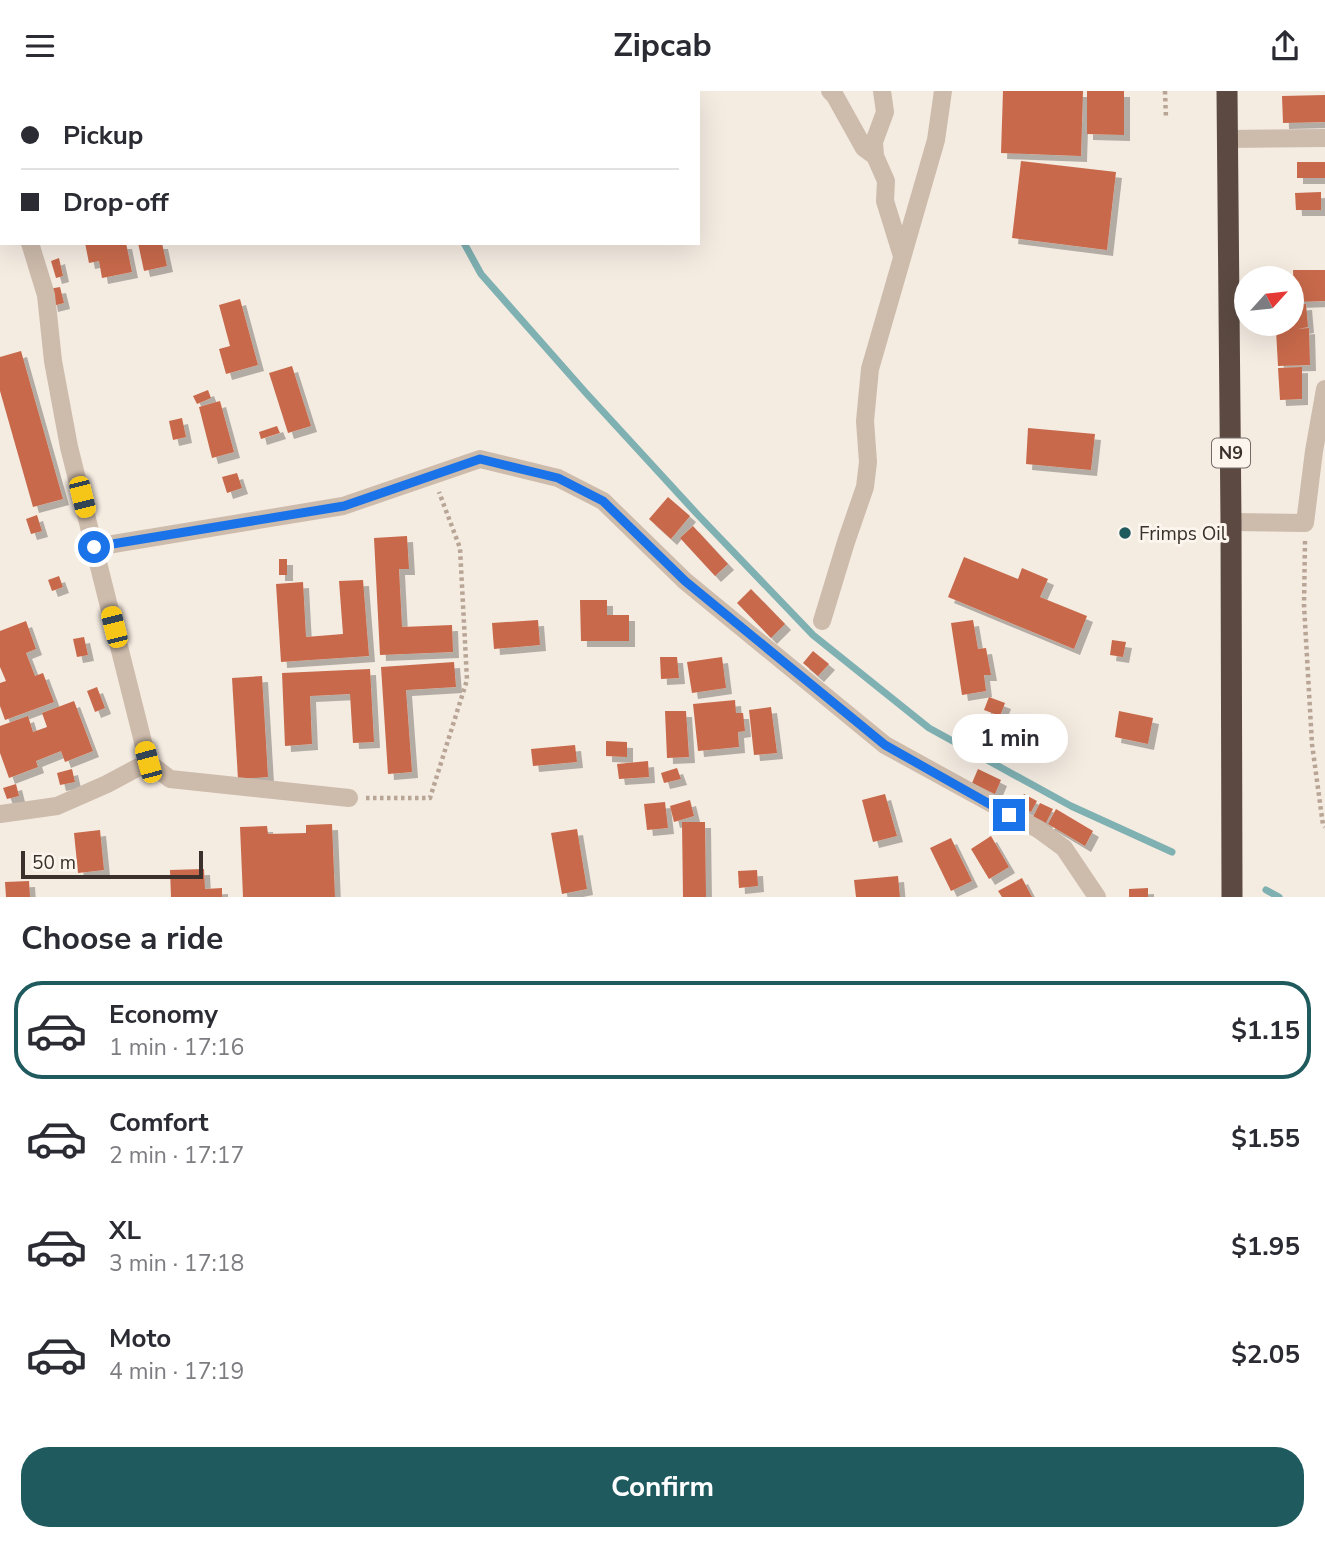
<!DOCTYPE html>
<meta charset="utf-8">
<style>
body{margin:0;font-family:"Nunito Sans",sans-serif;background:#f7f7f7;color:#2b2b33;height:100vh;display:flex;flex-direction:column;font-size:26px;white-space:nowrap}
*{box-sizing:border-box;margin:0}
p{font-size:23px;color:#7c7c81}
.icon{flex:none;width:38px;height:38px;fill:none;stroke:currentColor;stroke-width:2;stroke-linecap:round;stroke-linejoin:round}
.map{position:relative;height:806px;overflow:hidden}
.sheet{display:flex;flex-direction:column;background:#fff;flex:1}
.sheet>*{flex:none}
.top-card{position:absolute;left:0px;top:0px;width:700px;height:154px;box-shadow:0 7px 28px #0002;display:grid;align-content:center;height:154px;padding:0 21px;background:#fff}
.needle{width:46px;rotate:63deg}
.fabs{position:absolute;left:1234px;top:175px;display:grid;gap:14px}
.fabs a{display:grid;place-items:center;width:70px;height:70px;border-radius:50%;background:#fff;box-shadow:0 7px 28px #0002;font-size:35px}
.scale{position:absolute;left:21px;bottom:18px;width:182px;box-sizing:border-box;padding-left:7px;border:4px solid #3b302b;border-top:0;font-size:19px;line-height:24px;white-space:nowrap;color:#3b302b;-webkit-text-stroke:5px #fbf5ee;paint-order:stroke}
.end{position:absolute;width:32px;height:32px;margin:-16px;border:9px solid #1a73e8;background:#fff;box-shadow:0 0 0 4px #fff}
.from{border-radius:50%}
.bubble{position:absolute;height:49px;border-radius:24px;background:#fff;box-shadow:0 7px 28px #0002;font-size:23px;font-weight:700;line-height:49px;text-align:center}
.car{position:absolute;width:21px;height:42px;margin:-21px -10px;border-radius:9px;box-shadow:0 0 5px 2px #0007;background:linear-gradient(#f5c518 24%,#345 0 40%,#f5c518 0 76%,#345 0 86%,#f5c518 0)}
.top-card b{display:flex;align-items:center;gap:24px;height:66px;font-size:26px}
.top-card b+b{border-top:2px solid #e1e1e2}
.top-card i{width:18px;height:18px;background:#2b2b33}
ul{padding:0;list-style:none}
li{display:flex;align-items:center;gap:21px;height:98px;margin:0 14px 10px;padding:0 7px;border:4px solid transparent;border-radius:28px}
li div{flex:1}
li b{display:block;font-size:26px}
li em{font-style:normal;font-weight:700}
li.active{border-color:#1f5a5e}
li>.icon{width:63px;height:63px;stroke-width:1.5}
h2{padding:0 21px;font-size:32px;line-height:84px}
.cta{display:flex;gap:14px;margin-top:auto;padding:14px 21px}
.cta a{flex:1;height:80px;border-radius:28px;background:#1f5a5e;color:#fff;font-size:28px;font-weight:700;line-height:80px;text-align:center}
header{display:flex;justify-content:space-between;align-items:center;height:91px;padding:0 21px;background:#fff;font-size:32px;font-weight:700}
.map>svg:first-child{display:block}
</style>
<header><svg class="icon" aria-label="menu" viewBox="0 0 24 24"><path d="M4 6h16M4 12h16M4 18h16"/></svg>Zipcab<svg class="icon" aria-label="share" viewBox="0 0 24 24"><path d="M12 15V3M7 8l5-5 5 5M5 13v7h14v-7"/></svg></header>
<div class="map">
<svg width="1325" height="806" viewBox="0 0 1325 806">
<defs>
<filter id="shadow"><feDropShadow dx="6" dy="6" stdDeviation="0" flood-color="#0004"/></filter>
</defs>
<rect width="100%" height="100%" fill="#f4ebe1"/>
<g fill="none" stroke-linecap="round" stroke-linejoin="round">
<g stroke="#7fb0b2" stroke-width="7">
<polyline points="406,0 406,2"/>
<polyline points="464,152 481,183 586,302 698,424 813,544 929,637 1071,715 1172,761"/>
<polyline points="1266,799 1279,806"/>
</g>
</g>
<g fill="#c8694b" filter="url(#shadow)">
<polygon points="1003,0 1083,0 1081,65 1001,62"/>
<polygon points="1087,0 1124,0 1124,44 1087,43"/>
<polygon points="1325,4 1325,31 1283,32 1282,5"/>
<polygon points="1021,70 1116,81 1107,159 1012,147"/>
<rect x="1297" y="71" width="28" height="16"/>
<polygon points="1321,101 1321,119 1296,119 1295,102"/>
<polygon points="85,152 126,152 132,181 102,187 99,170 89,172"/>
<polygon points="138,152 162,152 167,175 144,180"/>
<polygon points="59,167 63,185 56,187 51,170"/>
<polygon points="1293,179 1325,179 1325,210 1294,211"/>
<polygon points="60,196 64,212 52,215 49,198"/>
<polygon points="240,208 258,274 226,283 219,258 230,255 219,214"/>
<polygon points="1306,213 1308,236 1298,238 1309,237 1310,274 1278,275 1276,239 1281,238 1280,233 1292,233 1292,214"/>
<polygon points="21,260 63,408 33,416 0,300 0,266"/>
<polygon points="292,275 311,335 288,342 269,282"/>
<polygon points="1302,276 1302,308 1280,309 1278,277"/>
<polygon points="208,299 211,307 197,313 193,305"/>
<polygon points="220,310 234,361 212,367 199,316"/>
<polygon points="182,327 186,346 173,349 169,330"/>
<polygon points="277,335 280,342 261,348 259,341"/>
<polygon points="1028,337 1095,343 1091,379 1026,373"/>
<polygon points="237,382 242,397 227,402 222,386"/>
<polygon points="668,406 690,425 671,448 649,428"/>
<polygon points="37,424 42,440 31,443 26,428"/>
<polygon points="693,435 728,473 715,485 680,447"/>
<polygon points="407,445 409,478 399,478 402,536 452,534 453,561 380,564 374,447"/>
<polygon points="964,466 1018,488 1022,477 1048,488 1040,506 1087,525 1074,558 948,506"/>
<rect x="279" y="468" width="8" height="16"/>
<polygon points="59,485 63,496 52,500 48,489"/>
<polygon points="363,489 369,565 281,571 276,493 303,491 306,546 343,543 339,490"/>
<polygon points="751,498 785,533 771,547 737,512"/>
<polygon points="580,509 607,509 607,524 629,524 629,550 581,550"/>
<polygon points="538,529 540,554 494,558 492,532"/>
<polygon points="973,529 978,558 986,557 991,584 984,584 986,600 962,604 951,532"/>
<polygon points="26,530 36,558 26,562 35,585 43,582 54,611 5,629 0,615 0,592 6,590 0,576 0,540"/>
<polygon points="84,546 88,564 77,566 73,548"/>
<polygon points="1112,549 1126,551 1123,566 1110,564"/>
<polygon points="813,560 829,573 818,585 803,572"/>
<polygon points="660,566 677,566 679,587 661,588"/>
<polygon points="722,566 726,597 692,602 687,571"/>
<polygon points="454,571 456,596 406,599 412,681 388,683 381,576"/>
<polygon points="370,578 374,651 353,652 350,603 310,605 312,653 285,655 282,582"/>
<polygon points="262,585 268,686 238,688 232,587"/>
<polygon points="97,596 105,617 95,621 87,600"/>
<polygon points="989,606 1005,612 1000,625 984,619"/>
<polygon points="735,609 736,622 743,622 745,640 738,641 739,656 698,660 693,613"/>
<polygon points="74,610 93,660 65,671 61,660 36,670 38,676 9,687 0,662 0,635 28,625 33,641 47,636 42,622"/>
<polygon points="771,616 777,662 754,664 749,619"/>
<polygon points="665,620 686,620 689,666 667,667"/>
<polygon points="1119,620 1153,627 1148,653 1115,646"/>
<polygon points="606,650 627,651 627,666 606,665"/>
<polygon points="575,654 577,671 533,675 531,658"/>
<polygon points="648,670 649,686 619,688 617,673"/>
<polygon points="677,677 681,688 664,692 661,682"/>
<polygon points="72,678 75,691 60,694 57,682"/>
<polygon points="978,678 1001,689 995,703 972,692"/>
<polygon points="16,693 19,705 7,708 3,697"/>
<polygon points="885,703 897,745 873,751 862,709"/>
<polygon points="1024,703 1037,710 1031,721 1018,714"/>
<polygon points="690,709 694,725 674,731 670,715"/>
<polygon points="665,711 668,737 647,739 644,713"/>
<polygon points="1040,712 1053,718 1046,732 1033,726"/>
<polygon points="1056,718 1093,740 1085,755 1048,733"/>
<polygon points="682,731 705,731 706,806 683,806"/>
<polygon points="332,733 335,806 243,806 240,736 267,735 268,743 306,742 306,734"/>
<polygon points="577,738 587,798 562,803 551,742"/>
<polygon points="100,739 104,779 78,782 74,742"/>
<polygon points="991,745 1009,776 989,788 971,758"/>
<polygon points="951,747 972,790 951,800 930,757"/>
<polygon points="204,778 205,798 222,797 222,806 171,806 170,779"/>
<polygon points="757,779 758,795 739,797 738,780"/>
<polygon points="898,785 900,806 856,806 854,789"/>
<polygon points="1022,787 1032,806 1002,806 998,800"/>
<polygon points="29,790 30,806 6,806 5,791"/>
<polygon points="1148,797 1148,806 1129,806 1129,798"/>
</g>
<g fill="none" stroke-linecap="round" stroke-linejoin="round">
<g stroke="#b9a596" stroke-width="4.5" stroke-dasharray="3.5 3.5" stroke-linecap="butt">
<polyline points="1165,0 1166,28"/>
<polyline points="1305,450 1304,514 1312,653 1323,734 1325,736"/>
<polyline points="366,707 430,707 467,589 460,457 439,401"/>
</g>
<g stroke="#cdbbac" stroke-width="18">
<polyline points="830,0 835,5 864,57 875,65"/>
<polyline points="882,0 885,21 874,51 875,65 886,90 885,110 902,165"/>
<polyline points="1227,48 1325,47"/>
<polyline points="0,85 2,89"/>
<polyline points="30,152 46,204 53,270 69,356 148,671 170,688 349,707"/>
<polyline points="1231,431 1305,432 1314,360 1325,298"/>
<polyline points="95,456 343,415 480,368 558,387 603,410 685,490 885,654 1038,738 1064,757 1097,806"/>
<polyline points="822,530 846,451 865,396 868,371 865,330 870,278 936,49 943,0"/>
<polyline points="0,723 57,715 107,693 148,671"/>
</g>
<polyline stroke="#5c4a42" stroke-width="21" points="1227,0 1231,431 1232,806"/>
</g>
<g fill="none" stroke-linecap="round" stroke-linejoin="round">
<polyline stroke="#1a73e8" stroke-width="9" points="94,456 344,415 480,368 558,387 603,410 685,490 885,654 1009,724"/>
</g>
<circle fill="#1f5a5e" stroke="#fbf5ee" stroke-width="2.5" cx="1125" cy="442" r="7"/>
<g text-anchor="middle" stroke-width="6" stroke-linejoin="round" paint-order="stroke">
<rect fill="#fbf5ee" stroke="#756b66" stroke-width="2" x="1212" y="347.5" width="38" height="29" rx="5"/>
<g font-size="18" font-weight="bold" fill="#3b302b">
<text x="1231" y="368">N9</text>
</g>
<g font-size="19" fill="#3b302b" stroke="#fbf5ee" text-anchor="start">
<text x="1139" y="449">Frimps Oil</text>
</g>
</g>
</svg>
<div class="fabs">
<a><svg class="needle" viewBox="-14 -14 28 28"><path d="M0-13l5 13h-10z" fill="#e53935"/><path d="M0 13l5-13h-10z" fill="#7c7c81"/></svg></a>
</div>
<div class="scale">50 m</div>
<i class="end from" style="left:94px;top:456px"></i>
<i class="end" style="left:1009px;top:724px"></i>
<div class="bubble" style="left:952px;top:623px;width:116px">1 min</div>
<i class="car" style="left:82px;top:406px;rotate:166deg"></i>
<i class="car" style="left:114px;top:536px;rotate:346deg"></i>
<i class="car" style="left:148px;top:671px;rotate:345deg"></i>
<div class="top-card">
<b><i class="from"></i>Pickup</b>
<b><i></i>Drop-off</b>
</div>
</div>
<section class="sheet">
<h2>Choose a ride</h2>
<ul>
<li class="active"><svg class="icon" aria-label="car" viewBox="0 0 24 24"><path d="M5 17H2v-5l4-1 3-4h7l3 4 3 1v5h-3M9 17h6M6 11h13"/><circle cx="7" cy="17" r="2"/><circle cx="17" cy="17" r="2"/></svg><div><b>Economy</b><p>1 min · 17:16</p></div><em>$1.15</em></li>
<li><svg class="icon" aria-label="car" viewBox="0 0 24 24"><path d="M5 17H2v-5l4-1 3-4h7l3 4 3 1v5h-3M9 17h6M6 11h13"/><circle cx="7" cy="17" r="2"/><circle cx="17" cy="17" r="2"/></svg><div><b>Comfort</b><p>2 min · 17:17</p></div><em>$1.55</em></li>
<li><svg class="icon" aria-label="car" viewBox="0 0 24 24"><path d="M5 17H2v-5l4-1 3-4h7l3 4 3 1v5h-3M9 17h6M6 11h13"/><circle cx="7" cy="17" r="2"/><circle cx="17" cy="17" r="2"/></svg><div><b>XL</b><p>3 min · 17:18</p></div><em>$1.95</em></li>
<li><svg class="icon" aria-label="car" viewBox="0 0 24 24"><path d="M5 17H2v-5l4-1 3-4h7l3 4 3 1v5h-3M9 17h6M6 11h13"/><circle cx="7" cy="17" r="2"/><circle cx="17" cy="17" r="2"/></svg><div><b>Moto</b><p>4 min · 17:19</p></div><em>$2.05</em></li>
</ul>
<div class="cta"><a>Confirm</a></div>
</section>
